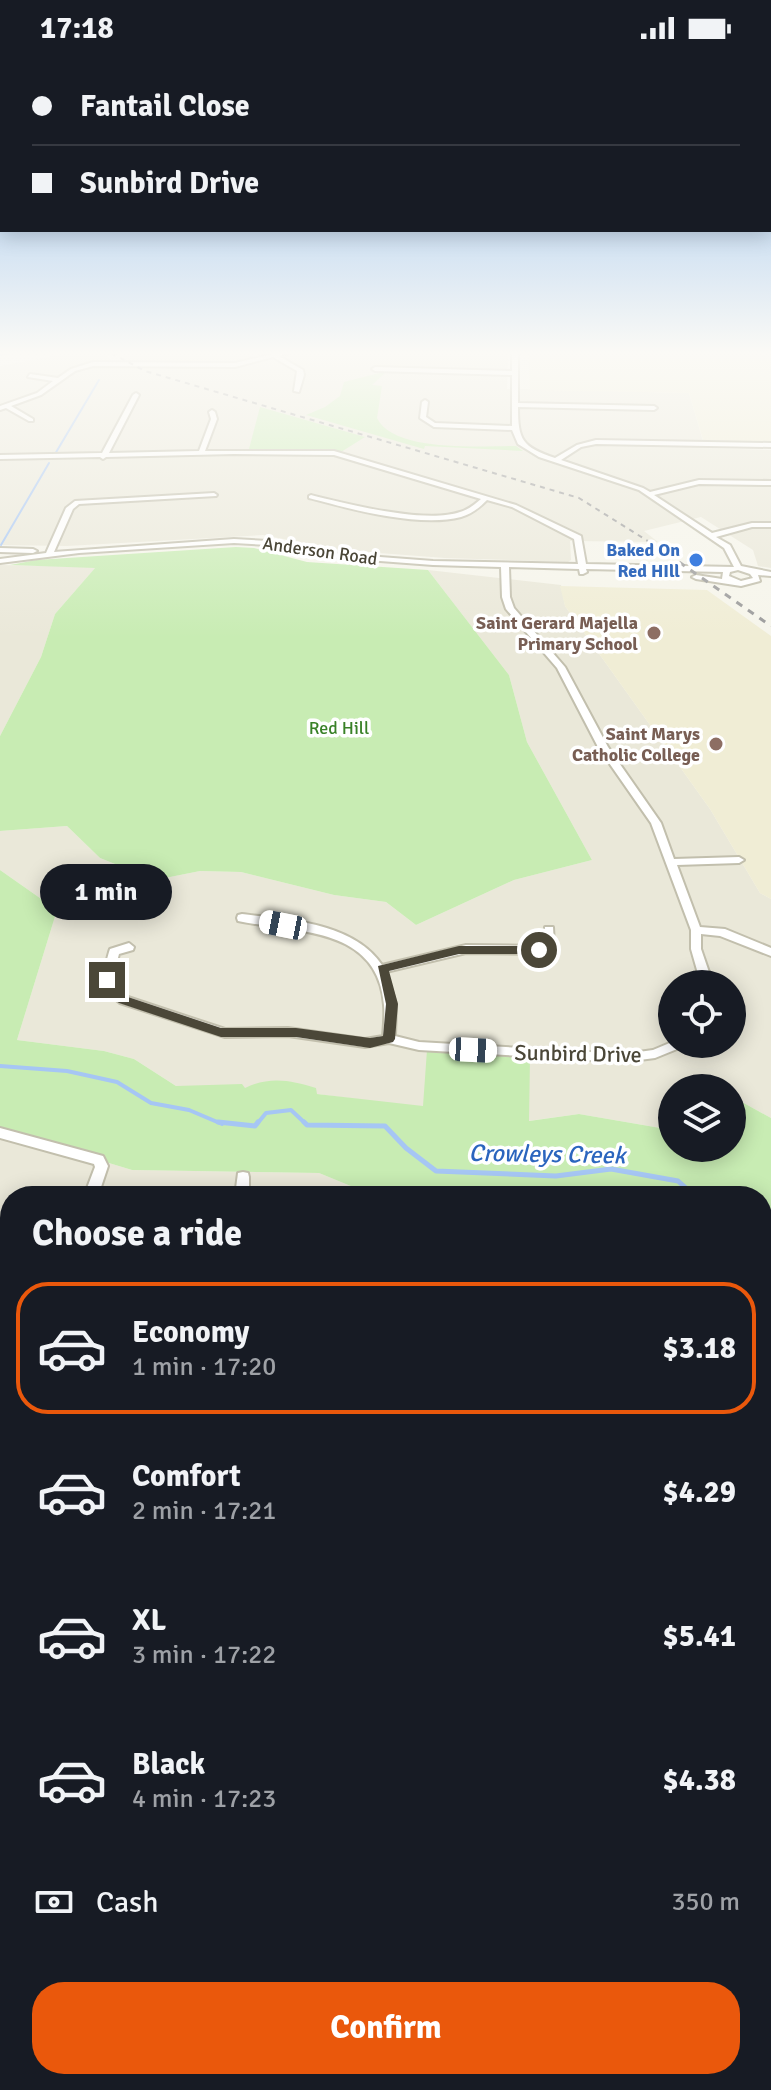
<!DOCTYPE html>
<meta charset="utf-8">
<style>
body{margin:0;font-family:Signika,sans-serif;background:#20242c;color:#f1f3f6;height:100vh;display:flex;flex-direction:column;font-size:30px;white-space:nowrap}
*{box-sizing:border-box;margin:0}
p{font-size:26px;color:#9ea1a6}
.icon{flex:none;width:44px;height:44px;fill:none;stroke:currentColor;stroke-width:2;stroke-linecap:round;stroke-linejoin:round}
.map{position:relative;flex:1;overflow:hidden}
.details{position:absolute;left:0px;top:1130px;width:772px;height:904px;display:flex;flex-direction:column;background:#171b24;border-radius:32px 32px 0 0;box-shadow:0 4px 20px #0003}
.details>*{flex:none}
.hud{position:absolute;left:0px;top:0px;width:772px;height:176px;box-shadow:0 4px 20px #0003;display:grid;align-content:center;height:176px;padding:0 32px;background:#171b24}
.controls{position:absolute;left:658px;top:914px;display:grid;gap:16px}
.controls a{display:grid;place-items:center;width:88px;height:88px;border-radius:50%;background:#171b24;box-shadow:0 4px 20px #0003;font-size:40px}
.end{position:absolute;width:36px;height:36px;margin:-18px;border:10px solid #4b4738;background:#fff;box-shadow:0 0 0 4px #fff}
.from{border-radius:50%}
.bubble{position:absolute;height:56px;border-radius:28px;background:#171b24;box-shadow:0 4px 20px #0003;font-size:26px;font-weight:800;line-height:56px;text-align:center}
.car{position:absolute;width:24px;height:48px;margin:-24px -12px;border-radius:10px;box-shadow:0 0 6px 2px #0007;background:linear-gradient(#fff 24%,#345 0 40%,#fff 0 76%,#345 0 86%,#fff 0)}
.hud b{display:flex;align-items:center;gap:28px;height:76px;font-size:30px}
.hud b+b{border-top:2px solid #363941}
.hud i{width:20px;height:20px;background:#f1f3f6}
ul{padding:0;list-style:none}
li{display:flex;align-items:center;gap:24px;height:132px;margin:0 16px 12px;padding:0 16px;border:4px solid transparent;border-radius:32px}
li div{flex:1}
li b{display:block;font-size:30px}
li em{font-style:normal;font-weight:800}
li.selected{border-color:#ea580c}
li>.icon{width:72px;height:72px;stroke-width:1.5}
h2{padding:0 32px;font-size:36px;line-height:96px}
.pay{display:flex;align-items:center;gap:20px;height:88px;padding:0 32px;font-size:30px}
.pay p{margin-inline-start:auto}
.primary-button{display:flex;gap:16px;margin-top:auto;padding:16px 32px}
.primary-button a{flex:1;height:92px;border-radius:32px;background:#ea580c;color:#fff;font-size:32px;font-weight:800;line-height:92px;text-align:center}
.status{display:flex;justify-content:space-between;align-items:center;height:56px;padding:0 40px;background:#171b24;direction:ltr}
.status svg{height:22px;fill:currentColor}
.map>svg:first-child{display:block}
</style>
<div class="status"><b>17:18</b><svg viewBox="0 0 49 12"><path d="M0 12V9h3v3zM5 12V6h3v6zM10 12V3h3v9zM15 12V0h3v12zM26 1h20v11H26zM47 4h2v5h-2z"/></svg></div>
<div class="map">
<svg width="771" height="2034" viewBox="0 0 771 2034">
<rect width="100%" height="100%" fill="#f6f5eb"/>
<g fill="#eae8d9" fill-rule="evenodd">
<polygon points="71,297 105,297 111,305 123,305 124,297 508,297 507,333 689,337 705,392 771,394 771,512 758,510 753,494 701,461 644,475 658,486 570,485 571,504 568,506 445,502 340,494 263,479 67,490 0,489 0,310"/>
<polygon points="0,509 96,511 55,558 41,601 0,680"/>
<path d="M428 514 561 529 565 550 710 753 760 837 771 843V1062L742 1046 732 1059V1032H672V1074L579 1058 528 1065 317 1038 176 1030 134 1003 104 995 17 984 57 854 0 814V775L67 770 100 802 155 824 200 815 241 816 334 839 386 846 416 869 514 824 592 804 527 686 509 619ZM672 928H732V988H672Z"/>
<polygon points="0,1074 132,1114 319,1117 375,1140 10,1140 10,2024 647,2024 649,2034 0,2034"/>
<polygon points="762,1234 771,1237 771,1783 762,1792"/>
</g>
<g fill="#f0edd5">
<polygon points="529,297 771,297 771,386 703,384 689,337 530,334"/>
<polygon points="560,530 707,534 771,580 771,843 760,837 710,753 565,550"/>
</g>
<g fill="#c8ecb3">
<path d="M387 315 372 329 382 330 377 362C394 397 483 390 516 390L523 395 425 390 424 393 306 359 325 351 340 340 344 326Z"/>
<polygon points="260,351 365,381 341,396 249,393"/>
<polygon points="236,491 254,492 307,506 428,514 509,619 527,686 592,804 514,824 416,869 386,846 334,839 241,816 200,815 155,824 100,802 67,770 0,775 0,680 41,601 55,558 95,512 10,509 36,504"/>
<path d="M0 814 57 854 17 984 104 995 134 1003 176 1030 242 1028 245 1032C269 1020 291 1024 316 1032L317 1038 423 1050 427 994 530 1002 529 1065 579 1058 672 1074V1092H732V1059L742 1046 771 1062V1209L762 1207V1140H375L319 1117 132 1114 0 1074Z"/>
<polygon points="771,1869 771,2034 718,2034 716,2024 762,2024 762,1878"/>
</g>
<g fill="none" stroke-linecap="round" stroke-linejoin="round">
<g stroke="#a6c6f4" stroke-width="2">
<polyline points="0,299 11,297"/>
<polyline points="55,398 99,324"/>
<polyline points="1,489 49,407"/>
</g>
<g stroke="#a6c6f4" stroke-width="4">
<polyline points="0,1010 67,1015 117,1026 151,1047 189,1054 222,1068"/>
<polyline points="257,1068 266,1057 291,1054 306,1068"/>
</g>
<g stroke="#a6c6f4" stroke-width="5">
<polyline points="218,1066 255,1070 258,1066"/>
<polyline points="304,1066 307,1069 385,1070 406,1092 436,1115 556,1120 611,1113 678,1125 695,1140"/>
<polyline points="762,1172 771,1174"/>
</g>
<g stroke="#c2bfad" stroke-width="4">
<g id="minor">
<polygon points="278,297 288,297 279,300 303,314 304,319 299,336 294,335 297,315 273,301 235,311 93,310 75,315 41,339 11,350 33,363 33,365 29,365 6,352 0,354 0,350 37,337 53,325 28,321 30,318 58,322 71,313 93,306 235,307"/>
<path d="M512 297H518V347L654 350 657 352 654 354 518 351C518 384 522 391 555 402L577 389 596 384 771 387V391L596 388 581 391 561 404 643 432 650 436 699 424 771 425V429L699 428 654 439 712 477 752 467H771V471H752L716 481 730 489 741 510 771 516V520L758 519 760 525 741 530 696 523 692 521 696 519 722 523 723 516 586 513 587 516 583 518H580L579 513 509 511 510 541 514 552 565 611 608 691 661 767 674 803 739 801 744 804 739 807 677 809 700 871 725 873 771 892V900L720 880 701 878V893L713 928H701L691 893V874L651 767 598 691 557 612 506 553 502 541 501 511 433 509 327 501 268 489 234 487 79 497 0 507V503L46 497 66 452 75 445 214 437 217 439 216 440 79 448 73 453 54 496 234 483 268 485 327 497 433 505 578 508 574 483 512 451 487 444C480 451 472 458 461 461 419 472 350 453 309 442V440L311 439C347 448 426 468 460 456 468 454 475 448 481 443L334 399 234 398 106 401 103 403 100 401 0 403V399L102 397 133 339 136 337 139 339 109 397 199 395 211 363 209 356 212 354 215 356 217 363 205 395H334L516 449 581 480 586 508 734 511 724 492 639 434 539 401 518 388 512 374 434 371 420 362 422 346 425 344 428 346 426 361 435 367 512 370V319L375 315 372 313 375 311 512 315ZM738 514 750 518 753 522 741 525 729 520 730 516Z"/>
<polygon points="0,492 33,493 37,495 33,497 0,496"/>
<path d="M242 858C289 864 353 866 382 909L466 889 537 890 544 887 545 871H553L554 889 553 892 539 898 466 897 386 916 396 948 395 980 419 986 624 998 653 994 672 986V988H684L682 991 655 1002 624 1006 419 994 389 987 365 991 288 980 225 981 120 947C98 932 103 918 109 896L110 893 129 887 134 891 133 894 119 898C114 918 109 929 128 941L225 973 288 972 365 983 383 980C384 969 385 959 384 949 378 870 295 877 238 865L237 862 238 859Z"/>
<polygon points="0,1072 103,1100 108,1110 98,1140 84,1140 95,1111 94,1108 0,1082"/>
<polygon points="243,1116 248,1117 249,1121 249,1140 235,1140 238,1117"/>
<polygon points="0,1201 10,1203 10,1215 0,1213"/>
<polygon points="10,1322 10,1336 0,1337 0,1323"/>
<polygon points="762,1399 771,1406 771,1425 762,1418"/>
<polygon points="10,1499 10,1515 0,1516 0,1500"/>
<polygon points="762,1664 771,1670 771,1693 762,1687"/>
<polygon points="771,1812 771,1836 762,1842 762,1818"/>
<path d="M88 2024H118C112 2034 95 2034 81 2034L84 2027Z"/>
<polygon points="154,2024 178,2024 183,2034 159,2034"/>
<polygon points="659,2024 698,2024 699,2034 661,2034"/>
</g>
</g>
<use href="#minor" fill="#fff" fill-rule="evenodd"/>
<polyline stroke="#9a9a9a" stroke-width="2" stroke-dasharray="5 5" stroke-linecap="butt" points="111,297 145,315 579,442 659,492"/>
<polyline stroke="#9a9a9a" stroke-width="3" stroke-dasharray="7 7" stroke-linecap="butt" points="656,490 771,570"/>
</g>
<linearGradient id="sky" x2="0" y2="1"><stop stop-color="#8dbbed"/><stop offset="0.51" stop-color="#fbfaf6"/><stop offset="1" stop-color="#fbfaf6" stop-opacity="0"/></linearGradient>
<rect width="771" height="582" fill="url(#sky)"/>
<polygon fill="#4b4738" points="459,890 539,890 545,894 539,898 459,898 389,915 398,948 395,983 393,986 370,992 296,981 221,981 119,947 107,939 101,924 107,919 111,921 117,934 128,941 221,972 296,972 370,982 383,980 386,948 378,910"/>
<circle fill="#3f7fe0" stroke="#fff" stroke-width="3" cx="696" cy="504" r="8"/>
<g fill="#8d6e63" stroke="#fff" stroke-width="3">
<circle cx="654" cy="577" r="8"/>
<circle cx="716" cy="688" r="8"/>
</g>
<g text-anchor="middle" stroke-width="7" stroke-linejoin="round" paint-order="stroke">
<g font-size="18" font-weight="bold" fill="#366cbe" stroke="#fff" text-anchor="end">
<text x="680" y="500">Baked On<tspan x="680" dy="21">Red HIll</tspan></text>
</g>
<g font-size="18" fill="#4b4738" stroke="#fff">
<text transform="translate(320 495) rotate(8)" y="6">Anderson Road</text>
</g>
<g font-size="18" font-weight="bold" fill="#785e54" stroke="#fff" text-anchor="end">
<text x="638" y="573">Saint Gerard Majella<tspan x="638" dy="21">Primary School</tspan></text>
<text x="700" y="684">Saint Marys<tspan x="700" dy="21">Catholic College</tspan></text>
</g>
<g font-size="18" fill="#398127" stroke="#fff">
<text x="339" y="678">Red Hill</text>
</g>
<g font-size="22" fill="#4b4738" stroke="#fff">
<text transform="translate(578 997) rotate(1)" y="8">Sunbird Drive</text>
</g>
<g font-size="24" font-style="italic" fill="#2b65be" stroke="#fff">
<text transform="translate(547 1098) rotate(1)" y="8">Crowleys Creek</text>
</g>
</g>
</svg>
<div class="controls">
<a><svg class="icon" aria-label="locate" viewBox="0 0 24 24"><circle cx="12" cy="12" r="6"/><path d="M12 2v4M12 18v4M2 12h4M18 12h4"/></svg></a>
<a><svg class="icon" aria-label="layers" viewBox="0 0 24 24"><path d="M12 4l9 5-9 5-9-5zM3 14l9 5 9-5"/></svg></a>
</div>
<i class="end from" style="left:539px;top:894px"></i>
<i class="end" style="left:107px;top:924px"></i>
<div class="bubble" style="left:40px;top:808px;width:132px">1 min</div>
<i class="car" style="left:283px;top:869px;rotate:281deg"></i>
<i class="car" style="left:473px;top:994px;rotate:93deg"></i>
<div class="hud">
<b><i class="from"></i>Fantail Close</b>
<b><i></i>Sunbird Drive</b>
</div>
<section class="details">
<h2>Choose a ride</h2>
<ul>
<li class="selected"><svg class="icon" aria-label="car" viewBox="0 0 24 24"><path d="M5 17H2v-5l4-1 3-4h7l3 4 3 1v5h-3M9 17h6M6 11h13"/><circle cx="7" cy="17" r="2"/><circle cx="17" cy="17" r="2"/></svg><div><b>Economy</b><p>1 min · 17:20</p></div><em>$3.18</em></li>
<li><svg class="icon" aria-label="car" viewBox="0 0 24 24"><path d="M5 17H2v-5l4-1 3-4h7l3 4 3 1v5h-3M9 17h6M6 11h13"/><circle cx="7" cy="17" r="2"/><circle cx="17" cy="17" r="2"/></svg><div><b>Comfort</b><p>2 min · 17:21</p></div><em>$4.29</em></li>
<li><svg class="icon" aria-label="car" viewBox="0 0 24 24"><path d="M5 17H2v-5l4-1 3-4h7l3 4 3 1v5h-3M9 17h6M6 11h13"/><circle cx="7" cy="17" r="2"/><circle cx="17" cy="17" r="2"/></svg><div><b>XL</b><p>3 min · 17:22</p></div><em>$5.41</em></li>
<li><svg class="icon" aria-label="car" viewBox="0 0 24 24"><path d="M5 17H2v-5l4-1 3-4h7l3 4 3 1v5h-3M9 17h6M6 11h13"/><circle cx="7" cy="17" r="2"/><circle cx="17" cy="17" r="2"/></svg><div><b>Black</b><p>4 min · 17:23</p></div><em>$4.38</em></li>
</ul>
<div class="pay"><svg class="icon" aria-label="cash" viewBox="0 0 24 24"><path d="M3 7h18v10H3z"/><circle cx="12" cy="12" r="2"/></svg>Cash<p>350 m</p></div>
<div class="primary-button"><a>Confirm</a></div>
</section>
</div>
